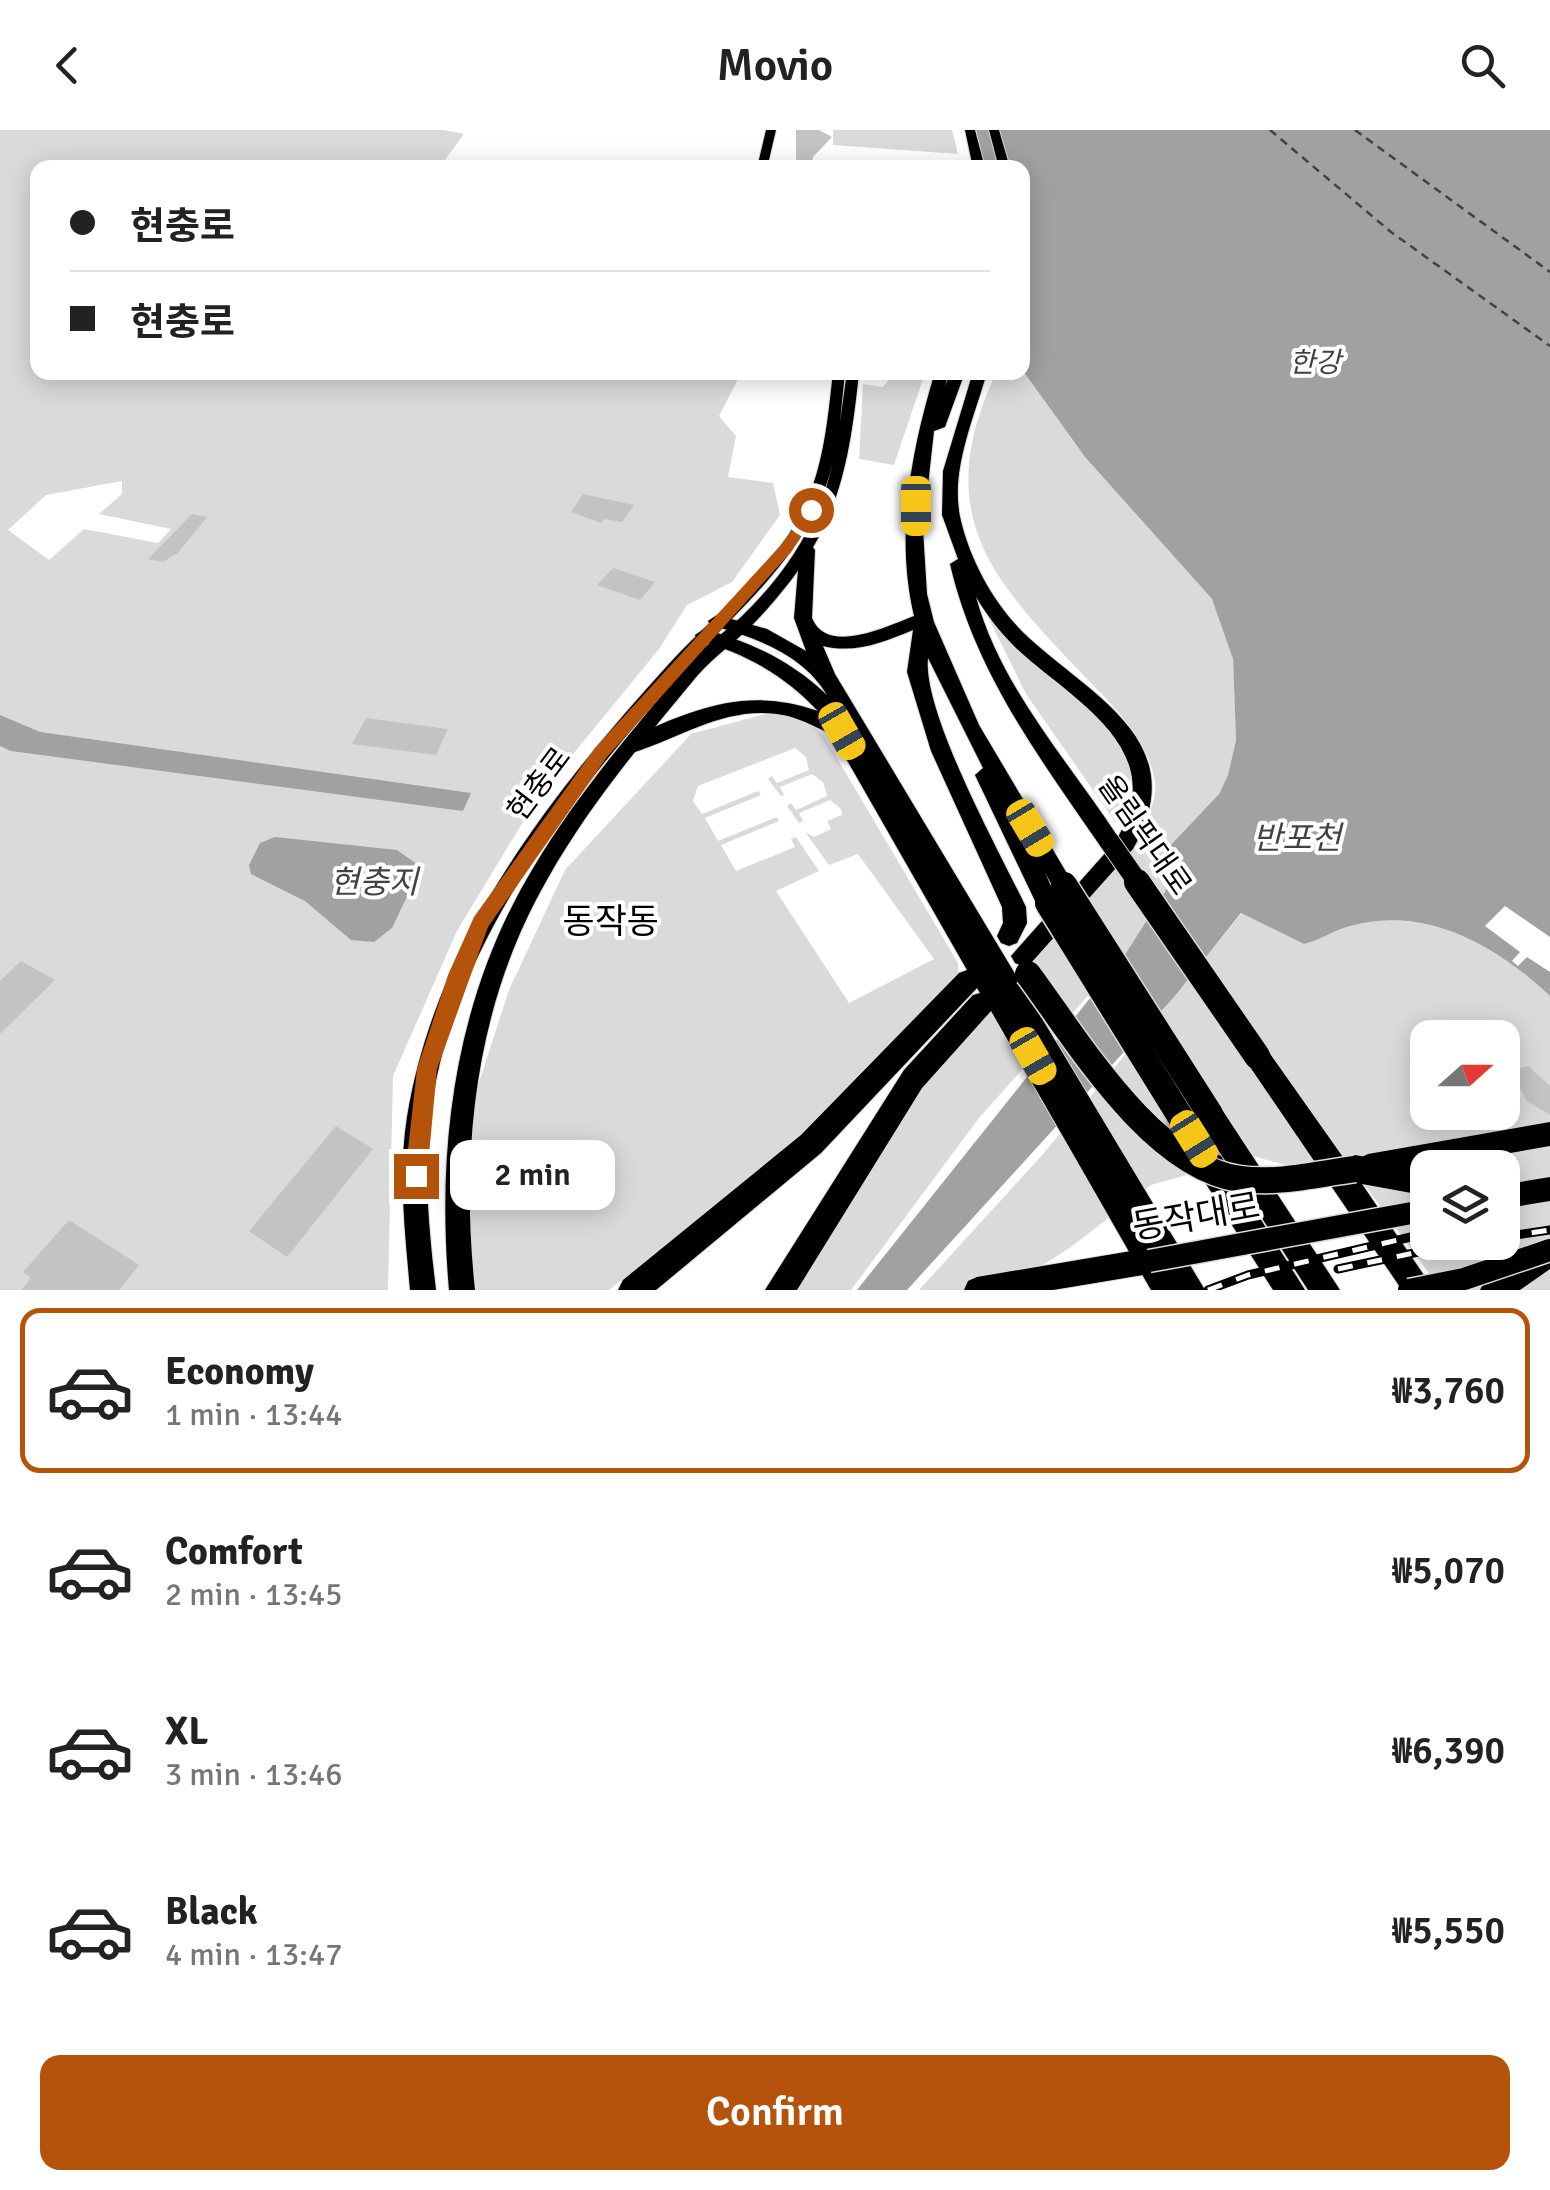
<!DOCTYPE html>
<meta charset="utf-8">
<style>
body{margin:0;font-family:Signika,"Noto Sans KR",sans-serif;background:#f6f6f6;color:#222;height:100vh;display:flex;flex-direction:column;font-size:38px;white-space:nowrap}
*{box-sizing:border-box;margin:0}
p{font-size:32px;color:#767676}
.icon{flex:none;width:55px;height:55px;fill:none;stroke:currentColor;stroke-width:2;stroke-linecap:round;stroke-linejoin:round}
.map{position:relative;height:1160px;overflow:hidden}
.drawer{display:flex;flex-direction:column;background:#fff;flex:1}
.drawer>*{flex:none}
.banner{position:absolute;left:30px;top:30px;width:1000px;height:220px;border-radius:20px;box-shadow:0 5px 25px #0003;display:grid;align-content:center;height:220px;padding:0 40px;background:#fff}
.needle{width:65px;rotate:69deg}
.tools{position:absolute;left:1410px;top:890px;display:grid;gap:20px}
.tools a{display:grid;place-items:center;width:110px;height:110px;border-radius:20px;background:#fff;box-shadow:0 5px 25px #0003;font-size:50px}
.end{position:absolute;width:45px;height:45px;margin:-22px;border:12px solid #b45309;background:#fff;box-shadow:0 0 0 5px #fff}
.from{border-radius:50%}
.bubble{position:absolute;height:70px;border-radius:20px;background:#fff;box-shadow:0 5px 25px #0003;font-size:32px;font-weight:600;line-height:70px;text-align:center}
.car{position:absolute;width:30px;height:60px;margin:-30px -15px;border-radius:12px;box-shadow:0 0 8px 2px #0007;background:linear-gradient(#f5c518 24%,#345 0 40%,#f5c518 0 76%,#345 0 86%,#f5c518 0)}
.banner b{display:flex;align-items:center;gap:35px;height:95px;font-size:38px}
.banner b+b{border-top:2px solid #e0e0e0}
.banner i{width:25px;height:25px;background:#222}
ul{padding:18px 0 0;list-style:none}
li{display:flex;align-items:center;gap:30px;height:165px;margin:0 20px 15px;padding:0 20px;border:5px solid transparent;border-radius:20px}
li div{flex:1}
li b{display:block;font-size:38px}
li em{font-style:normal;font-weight:600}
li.current{border-color:#b45309}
li>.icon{width:90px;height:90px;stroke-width:1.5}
.cta{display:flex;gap:20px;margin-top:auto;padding:20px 40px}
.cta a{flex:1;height:115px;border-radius:20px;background:#b45309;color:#fff;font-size:40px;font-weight:600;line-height:115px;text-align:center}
header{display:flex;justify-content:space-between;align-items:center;height:130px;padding:0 40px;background:#fff;font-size:45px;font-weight:600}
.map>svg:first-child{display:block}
</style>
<header><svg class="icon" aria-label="back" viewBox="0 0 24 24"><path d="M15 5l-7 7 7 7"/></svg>Movio<svg class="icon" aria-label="search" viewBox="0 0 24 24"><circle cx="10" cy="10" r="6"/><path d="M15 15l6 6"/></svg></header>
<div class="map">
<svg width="1550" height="1160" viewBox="0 0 1550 1160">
<rect width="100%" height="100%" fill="#fff"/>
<g fill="#dadada" fill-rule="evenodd">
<path d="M0 0H444L464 4 445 30 449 37 38 38V242L741 243 719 286 736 306 728 347 773 353 780 385 732 452 687 475 659 519 538 667 457 801 393 946 388 1160H0ZM122 351V364L99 384 171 399 158 413 84 399 49 430 8 400 46 365Z"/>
<polygon points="833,0 952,0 958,24 833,15"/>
<path d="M1023 241 1085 327 1212 469 1225 499 1233 529 1236 610 1228 645 1219 664 1166 720 1173 749 1126 823 979 988 851 1160H791L919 962 1133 716C1142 698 1158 673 1155 652 1149 613 1119 582 1094 556 995 453 928 389 996 243Z"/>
<polygon points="896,242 925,243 894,335 859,329 863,254 883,257"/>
<path d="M979 469C1014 502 1127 598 1130 642 1132 660 1126 678 1116 693L1026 564Z"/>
<path d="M772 582 809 592 824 606 958 833V843L797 1013 609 1160H476L467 1087 468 986 509 860 565 740 691 604ZM795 618 806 627 809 640 777 653 772 646 768 649 781 666 784 665 780 657 812 644 823 652 827 666 796 680 791 673 787 676 799 693 803 691 799 683 830 670 841 679 842 685 827 691 831 699 814 707 805 702 829 735 858 724 934 829 849 873 776 761 819 741 796 707 791 709 795 717 736 741 721 715 779 691 777 687 718 711 705 688 761 665 758 661 702 684 693 671 698 656Z"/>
<path d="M1242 783 1304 814C1319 811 1332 801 1347 797 1424 773 1497 816 1550 866V1160H1441L1367 1058 1253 1026 1151 1055 1071 1117 1004 1160H919L1044 1023ZM1428 908H1502V982H1428ZM1428 1038H1502V1112H1428Z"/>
</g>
<g fill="#a1a1a1">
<path d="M976 0H1550V866C1497 816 1424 773 1347 797 1332 801 1319 811 1304 814L1241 783 1174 867 907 1160H857L1126 823 1173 749 1166 720 1219 664 1228 645 1236 610 1233 529 1212 469 1085 327 1023 241 1022 38 984 37Z"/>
<polygon points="0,585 40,602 471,663 463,681 11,621 0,616"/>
<polygon points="275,707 397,720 421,737 392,798 374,812 351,810 305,771 251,744 249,735 260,713"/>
</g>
<polygon fill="#fff" points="1505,776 1550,807 1550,842 1527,827 1518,836 1512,831 1520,822 1485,796"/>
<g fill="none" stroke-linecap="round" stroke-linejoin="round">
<g stroke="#424242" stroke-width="2.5" stroke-dasharray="8 6" stroke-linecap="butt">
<polyline points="1270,0 1391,102 1550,216"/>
<polyline points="1355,0 1550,142"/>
</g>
</g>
<g fill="#c3c3c3">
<polygon points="796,0 819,0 832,7 813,27 812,38 796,38"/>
<polygon points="583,364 634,375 622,392 604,389 601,393 571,382"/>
<polygon points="192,384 207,387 178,423 163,432 148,429"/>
<polygon points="613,438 655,452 640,470 597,455"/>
<polygon points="366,588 448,599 436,625 352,614"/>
<polygon points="21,831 55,850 0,904 0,851"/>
<polygon points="1528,936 1550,956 1550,985 1527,971 1520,958 1517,939"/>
<polygon points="336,996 373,1019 287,1127 249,1101"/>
<polygon points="69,1090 139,1135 119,1160 21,1160 31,1148 23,1142"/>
</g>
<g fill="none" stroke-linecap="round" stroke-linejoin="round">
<g stroke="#dbdbdb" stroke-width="2">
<g id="primary">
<polygon points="766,0 776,0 767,38 757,38"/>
<path d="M833 242H845L840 292 847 242H859C848 350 834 408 758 489 739 510 715 525 697 546 644 610 589 675 548 748 475 874 460 1018 475 1160H449C436 1012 456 864 535 735 577 665 630 603 682 541 566 673 442 824 428 1008 425 1059 430 1110 436 1160H410C405 1103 398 1044 407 987 436 809 550 665 668 535 714 484 776 439 805 375 824 334 828 287 833 242ZM833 332C820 392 785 445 741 487 727 500 712 511 698 523 754 466 814 413 833 332Z"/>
<polygon points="1550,992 1550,1016 1368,1048 1360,1044 1356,1036 1360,1028 1368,1024"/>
<polygon points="1550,1047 1550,1071 1502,1079 1502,1055"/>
<polygon points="1149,1118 1158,1122 1162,1131 1158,1140 1149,1144 1053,1160 964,1160 968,1151 977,1147"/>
</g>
</g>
<g stroke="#dbdbdb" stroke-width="2">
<g id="trunk">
<polygon points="965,0 975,0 985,38 973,38"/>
<polygon points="989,0 999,0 1010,38 999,38"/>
<path d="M935 242H949L945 256 951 242H965L945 297 934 301 923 400 927 464 934 492 979 595 1075 757 1108 720 1101 717C1039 627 975 542 950 434L958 429 942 385 943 341 973 242H987C974 289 949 342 961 391 971 433 997 479 1029 508 1096 569 1193 613 1133 719L1031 833 1023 836 1015 833 1011 826 1050 782 1040 780 1036 773 975 645 983 638 928 528C922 582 1000 723 1026 777L1027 793 1017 813 1009 816 1001 813 997 806 1003 793 1002 777 931 621 907 542 913 500C884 512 855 524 823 516L835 544 1205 1160H1151L991 881 922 958 797 1160H765L904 940 973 865 980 863 977 858 821 1023 656 1160H618L623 1150 801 1005 959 843 967 840 832 604C817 598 803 590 788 586 731 573 686 605 635 622L628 619 625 614 628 609C693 579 747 556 818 581 784 545 745 523 697 510L695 505 704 499C751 512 791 531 827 565 803 524 754 507 710 495L708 491 717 485 767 499 806 521 794 488 800 416H812L815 420 812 488C827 526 888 496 914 486 895 405 911 321 935 242ZM976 467C987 485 999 501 1014 516 1068 568 1171 616 1118 707 1067 629 1001 558 976 467ZM1045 743 1056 762 1069 763 1059 773Z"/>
<polygon points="1257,914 1266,918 1345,1030 1355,1025 1428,1038 1428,1066 1362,1054 1434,1160 1402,1160 1248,934 1244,926 1248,918"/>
<polygon points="1210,971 1219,975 1340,1160 1308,1160 1201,993 1197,984 1201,975"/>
<polygon points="1211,1022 1221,1026 1305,1160 1273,1160 1201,1046 1197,1036 1201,1026"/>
<polygon points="1502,1052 1516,1057 1520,1067 1516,1077 1502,1080"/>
<polygon points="1543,1113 1550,1116 1550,1139 1520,1160 1480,1160 1485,1150"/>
</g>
</g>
<use href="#primary" fill="#000" fill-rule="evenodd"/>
<use href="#trunk" fill="#000" fill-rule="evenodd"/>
<g stroke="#000" stroke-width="9">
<g id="rail">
<polyline points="1502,1107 1550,1100"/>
<polyline points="1338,1139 1466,1112"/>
<polyline points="1208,1160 1248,1145 1428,1103"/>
</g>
</g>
<use href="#rail" stroke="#fff" stroke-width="5" stroke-dasharray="15" stroke-linecap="butt"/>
<g stroke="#dbdbdb" stroke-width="25" stroke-linecap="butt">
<g id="primary-bridge">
<polyline points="1149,1131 1428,1080"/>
<polyline points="1409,1160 1464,1149 1550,1120"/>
</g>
</g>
<g stroke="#dbdbdb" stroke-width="22" stroke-linecap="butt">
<polyline id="trunk-bridge-far1" points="1109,711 1139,754"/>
</g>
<g stroke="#dbdbdb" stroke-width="29" stroke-linecap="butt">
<g id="trunk-bridge">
<polyline points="1137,752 1257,926"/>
<polyline points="1064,755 1210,984"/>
<polyline points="1048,773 1194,1009"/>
<path d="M1028 844C1077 910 1152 1037 1240 1049 1278 1054 1317 1044 1355 1039"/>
</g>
</g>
<use href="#primary-bridge" stroke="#000" stroke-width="22"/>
<use href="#trunk-bridge-far1" stroke="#000" stroke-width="20"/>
<use href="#trunk-bridge" stroke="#000" stroke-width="26"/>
</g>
<polygon fill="#b45309" points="811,375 818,380 791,422 607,627 488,797 437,939 427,1046 424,1054 408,1054 405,1046 417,939 448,845 474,787 595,618 780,416"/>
<g text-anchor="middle" stroke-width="8" stroke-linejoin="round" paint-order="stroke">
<g font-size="28" font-style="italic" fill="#424242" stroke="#fff">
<text x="1315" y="242">한강</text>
</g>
<g font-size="30" fill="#000" stroke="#fff">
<text transform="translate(539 654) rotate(-53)" y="10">현충로</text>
<text transform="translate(1145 705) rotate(55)" y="10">올림픽대로</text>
</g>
<g font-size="32" font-style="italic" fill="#424242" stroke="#fff">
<text x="1297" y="719">반포천</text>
<text x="374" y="763">현충지</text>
</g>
<g font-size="35" fill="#000" stroke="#fff">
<text x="611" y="803">동작동</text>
</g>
<g font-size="35" fill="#000" stroke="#fff">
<text transform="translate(1196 1086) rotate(-10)" y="12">동작대로</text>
</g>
</g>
</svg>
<div class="tools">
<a><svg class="needle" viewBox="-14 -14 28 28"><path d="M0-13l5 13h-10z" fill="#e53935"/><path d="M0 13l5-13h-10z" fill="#767676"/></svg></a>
<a><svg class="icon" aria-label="layers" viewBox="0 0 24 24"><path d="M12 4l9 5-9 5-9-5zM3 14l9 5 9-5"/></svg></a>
</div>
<i class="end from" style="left:811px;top:380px"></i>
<i class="end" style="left:416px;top:1046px"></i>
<div class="bubble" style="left:450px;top:1010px;width:165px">2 min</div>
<i class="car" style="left:916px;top:376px;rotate:180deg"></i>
<i class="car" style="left:842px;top:601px;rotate:150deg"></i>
<i class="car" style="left:1030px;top:698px;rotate:149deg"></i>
<i class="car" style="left:1033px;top:926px;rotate:150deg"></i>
<i class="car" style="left:1194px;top:1009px;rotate:148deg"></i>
<div class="banner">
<b><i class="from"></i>현충로</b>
<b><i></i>현충로</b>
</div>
</div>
<section class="drawer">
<ul>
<li class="current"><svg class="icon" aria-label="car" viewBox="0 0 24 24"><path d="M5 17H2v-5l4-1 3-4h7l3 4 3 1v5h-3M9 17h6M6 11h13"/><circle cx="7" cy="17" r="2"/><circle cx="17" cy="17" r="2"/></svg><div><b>Economy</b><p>1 min · 13:44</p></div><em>₩3,760</em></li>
<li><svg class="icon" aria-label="car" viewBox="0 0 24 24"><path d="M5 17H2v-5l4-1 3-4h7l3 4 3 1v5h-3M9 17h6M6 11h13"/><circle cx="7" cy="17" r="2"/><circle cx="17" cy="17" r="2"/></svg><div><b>Comfort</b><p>2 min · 13:45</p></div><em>₩5,070</em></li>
<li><svg class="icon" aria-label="car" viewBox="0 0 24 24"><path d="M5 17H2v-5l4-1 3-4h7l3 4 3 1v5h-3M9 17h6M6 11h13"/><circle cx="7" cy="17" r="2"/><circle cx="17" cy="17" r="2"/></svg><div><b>XL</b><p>3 min · 13:46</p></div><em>₩6,390</em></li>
<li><svg class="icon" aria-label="car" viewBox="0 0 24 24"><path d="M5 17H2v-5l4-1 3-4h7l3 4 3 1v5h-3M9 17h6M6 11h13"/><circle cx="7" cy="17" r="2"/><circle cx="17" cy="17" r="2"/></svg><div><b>Black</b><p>4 min · 13:47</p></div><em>₩5,550</em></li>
</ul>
<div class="cta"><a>Confirm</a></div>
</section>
